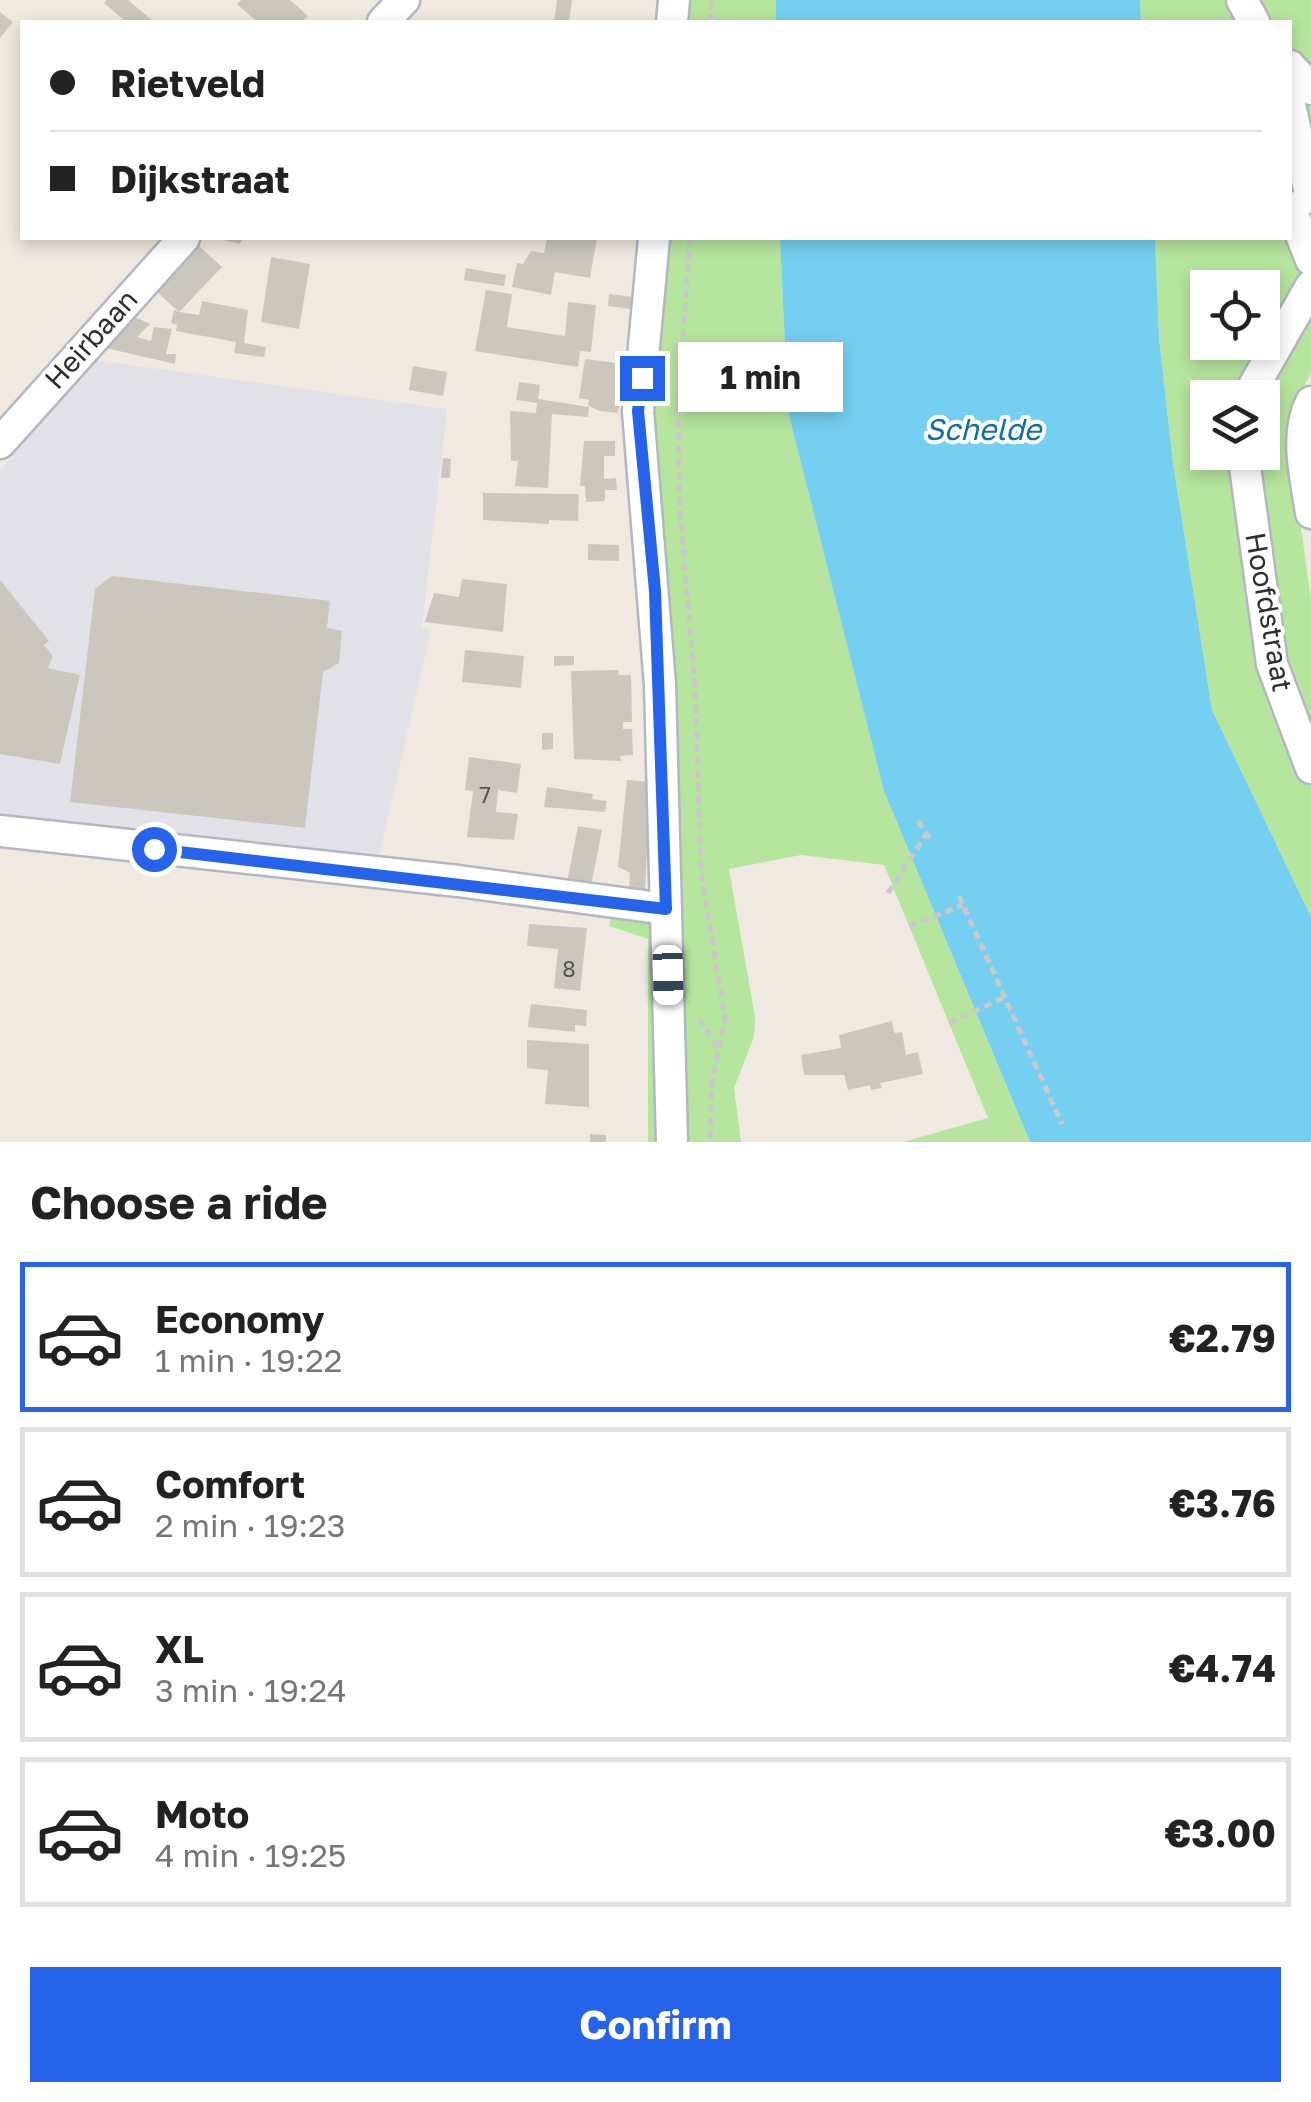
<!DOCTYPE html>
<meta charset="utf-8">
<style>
body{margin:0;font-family:"Golos Text",sans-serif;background:#f6f6f6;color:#222;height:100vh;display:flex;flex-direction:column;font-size:38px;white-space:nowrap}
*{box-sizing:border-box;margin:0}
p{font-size:32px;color:#767676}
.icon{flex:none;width:55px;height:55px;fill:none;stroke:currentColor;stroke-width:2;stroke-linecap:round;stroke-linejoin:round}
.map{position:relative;height:1142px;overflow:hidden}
.side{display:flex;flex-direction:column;background:#fff;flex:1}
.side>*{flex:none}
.guide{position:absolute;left:20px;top:20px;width:1272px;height:220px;border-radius:0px;box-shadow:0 5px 15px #0003;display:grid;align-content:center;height:220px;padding:0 30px;background:#fff}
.fabs{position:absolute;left:1190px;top:270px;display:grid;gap:20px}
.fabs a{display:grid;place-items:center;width:90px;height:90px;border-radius:0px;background:#fff;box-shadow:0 5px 15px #0003;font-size:50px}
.end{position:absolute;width:45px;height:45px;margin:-22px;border:12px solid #2563eb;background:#fff;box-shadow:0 0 0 5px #fff}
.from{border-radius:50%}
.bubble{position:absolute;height:70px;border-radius:0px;background:#fff;box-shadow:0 5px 15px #0003;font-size:32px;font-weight:700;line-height:70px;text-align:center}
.car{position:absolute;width:30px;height:60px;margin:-30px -15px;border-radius:12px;box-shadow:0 0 8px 2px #0007;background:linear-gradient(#fff 24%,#345 0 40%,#fff 0 76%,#345 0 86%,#fff 0)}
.guide b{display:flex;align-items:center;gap:35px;height:95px;font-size:38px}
.guide b+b{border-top:2px solid #e0e0e0}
.guide i{width:25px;height:25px;background:#222}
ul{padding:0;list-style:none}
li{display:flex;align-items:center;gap:30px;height:150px;margin:0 20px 15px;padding:0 10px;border:5px solid #e0e0e0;border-radius:0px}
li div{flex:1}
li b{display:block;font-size:38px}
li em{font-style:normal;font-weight:700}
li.current{border-color:#2563eb}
li>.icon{width:90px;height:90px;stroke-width:1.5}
h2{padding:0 30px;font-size:45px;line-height:120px}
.button{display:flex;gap:20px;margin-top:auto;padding:20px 30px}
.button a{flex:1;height:115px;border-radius:0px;background:#2563eb;color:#fff;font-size:40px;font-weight:700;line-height:115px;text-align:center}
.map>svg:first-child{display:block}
</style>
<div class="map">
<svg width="1311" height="1142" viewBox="0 0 1311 1142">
<rect width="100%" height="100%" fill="#efe9e1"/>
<polygon fill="#e3e1e8" points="95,360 447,409 422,627 431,630 379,856 0,817 0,471"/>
<g fill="#b6e59e" fill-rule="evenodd">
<polygon points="680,0 776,0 776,22 678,22"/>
<polygon points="1140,0 1230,0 1245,22 1141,22"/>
<polygon points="1253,0 1311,0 1311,79 1290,55 1290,22 1267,22"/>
<path d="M1290 79 1311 107V373L1293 408 1290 449 1311 599V917L1212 710 1173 463 1159 338 1155 238H1290ZM1208 288H1262V342H1208ZM1208 398H1262V452H1208Z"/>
<polygon points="660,238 780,238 788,412 884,791 1030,1142 903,1142 988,1118 884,865 801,855 729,869 755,1017 754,1037 734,1088 741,1142 648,1142 648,939 609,926 613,910 647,919 661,933 646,460"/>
</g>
<g fill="#75cff0">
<polygon points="776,0 1140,0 1141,22 776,22"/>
<polygon points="780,238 1155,238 1159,338 1173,463 1212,710 1311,917 1311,1142 1030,1142 884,791 788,412"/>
</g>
<g fill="#cbc7bf">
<polygon points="107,0 128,0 154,22 126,22 104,3"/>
<polygon points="241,0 290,0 308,16 302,22 257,22 237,4"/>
<polygon points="557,0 572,0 569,22 554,22"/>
<polygon points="0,12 13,22 0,38"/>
<polygon points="215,238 244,238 239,244"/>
<polygon points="547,238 597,238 590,278 555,272 551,295 512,287 517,263 523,264 531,251 544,253"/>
<polygon points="199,246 222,267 179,312 199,315 202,301 248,310 244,343 266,347 264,357 234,353 236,342 176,331 177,325 171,323 174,310 179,312 157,292"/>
<polygon points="271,257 310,264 299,329 261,322"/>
<polygon points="466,268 506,275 504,286 464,280"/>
<polygon points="486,290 512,294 507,327 565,336 568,302 596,305 591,352 580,351 578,367 475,351"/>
<polygon points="609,294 632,297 631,309 608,306"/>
<polygon points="135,317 150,324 137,337 151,341 154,327 172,329 166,354 176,354 175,364 106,348"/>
<polygon points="585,359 625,364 618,413 599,411 588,405 589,400 579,398"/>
<polygon points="413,366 447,372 443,396 409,390"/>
<polygon points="519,382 540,385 538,399 589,407 588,417 552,414 548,488 515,486 518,461 511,461 510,411 536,413 537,403 516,400"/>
<polygon points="584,441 615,441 615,456 604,456 604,479 616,478 617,490 605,490 605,501 586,502 585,486 580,486"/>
<polygon points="443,458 451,459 450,478 441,478"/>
<polygon points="483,493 579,494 578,521 549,520 549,524 483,520"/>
<polygon points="588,544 619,545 619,561 588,560"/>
<polygon points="112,576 330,601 327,628 342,631 339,663 323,672 305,828 70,802 95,589"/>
<polygon points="462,579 507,584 503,632 425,622 434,593 459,597"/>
<polygon points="0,580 49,641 44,645 53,656 48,668 80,675 60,764 0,754"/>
<polygon points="465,650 524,656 521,688 462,682"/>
<polygon points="554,656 574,656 574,665 554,666"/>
<polygon points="618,670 619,675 631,675 632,722 623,722 623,729 632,729 633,755 620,756 621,761 574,759 571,671"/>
<polygon points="542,733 553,733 553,749 542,750"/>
<polygon points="469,757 521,764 517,793 498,790 496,812 518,814 514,840 467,837 473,791 465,790"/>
<polygon points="627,780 650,782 645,891 629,889 630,873 618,867"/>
<polygon points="547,787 593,794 592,799 607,801 605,812 544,807"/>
<polygon points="578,826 602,830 591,886 567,882"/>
<polygon points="529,924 587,928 580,991 554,988 558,949 527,946"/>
<polygon points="531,1004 587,1010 586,1026 575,1025 575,1032 528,1027"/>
<polygon points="892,1021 894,1033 902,1032 906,1055 918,1052 923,1074 880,1083 882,1088 871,1090 870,1085 848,1090 844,1075 804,1075 801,1055 841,1048 839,1035"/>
<polygon points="527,1040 589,1044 589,1107 545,1104 548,1070 527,1068"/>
<polygon points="590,1134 606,1135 606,1142 590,1142"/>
</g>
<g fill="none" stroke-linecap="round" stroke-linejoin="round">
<g stroke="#b4b7c1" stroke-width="35">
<g id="street">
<polyline points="1242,0 1254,22"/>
<polyline points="383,22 404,0"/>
<polyline points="672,22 674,0"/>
<polyline points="1290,66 1311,89"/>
<polyline points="1290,105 1311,198"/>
<polyline points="1290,207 1311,260"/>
<polyline points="654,238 638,411 660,685 672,1142"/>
<polyline points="1247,398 1311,286"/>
<path d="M1311 402C1294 435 1306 478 1311 513"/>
<polyline points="0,443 184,238"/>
<polyline points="1243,452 1272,664 1311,768"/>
<polyline points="0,831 458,881 666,909"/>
</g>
</g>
<g stroke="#c9c9c9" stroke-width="5" stroke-dasharray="8 5" stroke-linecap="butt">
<polyline points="710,22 712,0"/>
<polyline points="690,238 678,405 680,515 695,684 701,871 725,1020 712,1080 710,1142"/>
<polyline points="918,821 932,842"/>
<polyline points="888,893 927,833"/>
<polyline points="959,896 1062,1124"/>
<polyline points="909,926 963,905"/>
<polyline points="699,1019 719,1050"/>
<polyline points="949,1023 1005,997"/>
</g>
<use href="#street" stroke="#fff" stroke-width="30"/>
</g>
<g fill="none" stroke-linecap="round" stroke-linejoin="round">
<polyline stroke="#2563eb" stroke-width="12" points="154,849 666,909 655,591 638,411 642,378"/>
</g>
<g text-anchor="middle" stroke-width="8" stroke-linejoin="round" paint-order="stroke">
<g font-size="22" fill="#555452">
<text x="485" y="803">7</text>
<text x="569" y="977">8</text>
</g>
<g font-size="28" fill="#2e2e2e" stroke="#fff">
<text transform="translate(91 339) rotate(-48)" y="10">Heirbaan</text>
<text transform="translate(1269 612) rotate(80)" y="10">Hoofdstraat</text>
</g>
<g font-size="30" font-style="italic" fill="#0d6fa3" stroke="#fff">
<text x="983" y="440">Schelde</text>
</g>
</g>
</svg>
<div class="fabs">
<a><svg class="icon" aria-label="locate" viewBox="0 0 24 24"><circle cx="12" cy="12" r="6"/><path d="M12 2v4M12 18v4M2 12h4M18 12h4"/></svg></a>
<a><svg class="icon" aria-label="layers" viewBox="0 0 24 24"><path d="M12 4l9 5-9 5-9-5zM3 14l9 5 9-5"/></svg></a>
</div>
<i class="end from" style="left:154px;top:849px"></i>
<i class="end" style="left:642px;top:378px"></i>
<div class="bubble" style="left:678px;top:342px;width:165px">1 min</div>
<i class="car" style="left:668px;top:975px;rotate:179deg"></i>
<div class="guide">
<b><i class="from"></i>Rietveld</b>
<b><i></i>Dijkstraat</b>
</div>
</div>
<section class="side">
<h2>Choose a ride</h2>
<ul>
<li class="current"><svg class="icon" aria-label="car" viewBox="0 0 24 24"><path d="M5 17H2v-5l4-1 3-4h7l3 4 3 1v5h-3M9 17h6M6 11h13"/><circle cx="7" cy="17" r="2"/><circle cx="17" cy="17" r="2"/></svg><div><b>Economy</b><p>1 min · 19:22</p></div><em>€2.79</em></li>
<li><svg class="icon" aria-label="car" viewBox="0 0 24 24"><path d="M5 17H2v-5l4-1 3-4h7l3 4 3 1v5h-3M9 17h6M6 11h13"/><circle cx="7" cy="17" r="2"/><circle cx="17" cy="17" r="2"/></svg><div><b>Comfort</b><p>2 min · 19:23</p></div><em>€3.76</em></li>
<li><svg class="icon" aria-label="car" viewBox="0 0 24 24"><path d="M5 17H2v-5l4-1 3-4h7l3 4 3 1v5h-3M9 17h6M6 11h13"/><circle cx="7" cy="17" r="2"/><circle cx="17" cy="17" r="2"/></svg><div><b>XL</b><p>3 min · 19:24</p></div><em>€4.74</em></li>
<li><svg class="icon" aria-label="car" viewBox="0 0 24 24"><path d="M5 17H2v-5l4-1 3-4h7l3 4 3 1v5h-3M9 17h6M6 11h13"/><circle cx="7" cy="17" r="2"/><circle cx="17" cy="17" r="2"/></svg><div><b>Moto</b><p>4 min · 19:25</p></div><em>€3.00</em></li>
</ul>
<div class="button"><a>Confirm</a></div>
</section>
